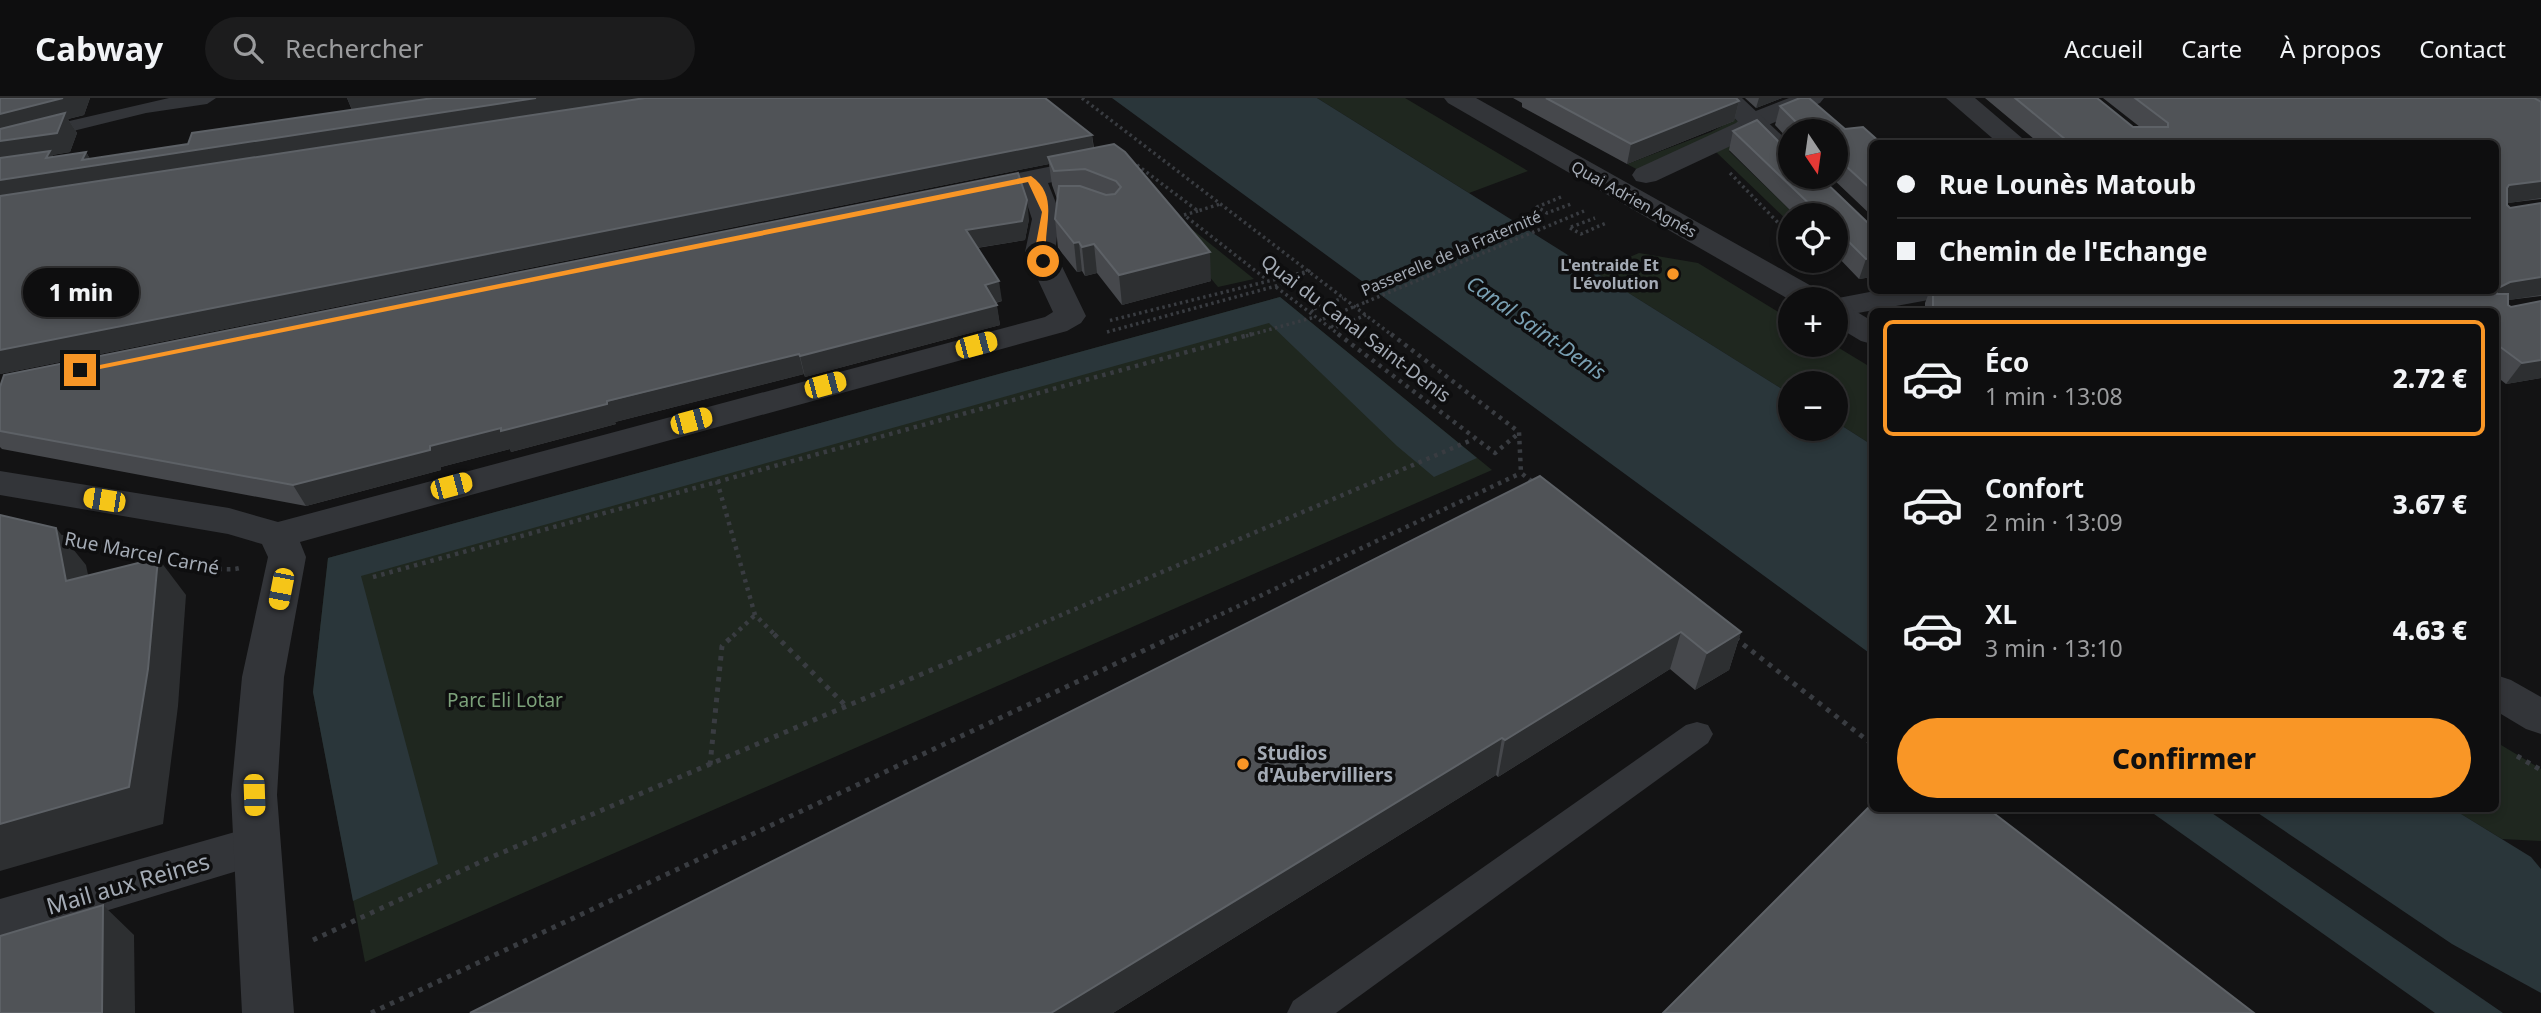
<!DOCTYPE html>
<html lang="fr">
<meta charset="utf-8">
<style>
body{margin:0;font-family:"Noto Sans",sans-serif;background:#1c1c1d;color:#f1f3f6;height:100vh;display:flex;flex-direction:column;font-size:26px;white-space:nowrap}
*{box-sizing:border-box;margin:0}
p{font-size:23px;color:#9b9c9e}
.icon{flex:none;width:38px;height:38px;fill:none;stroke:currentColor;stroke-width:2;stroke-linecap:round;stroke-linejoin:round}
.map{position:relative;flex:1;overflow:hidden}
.side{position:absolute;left:1869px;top:210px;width:630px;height:504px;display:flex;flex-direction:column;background:#0e0e0f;border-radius:10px;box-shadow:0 4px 10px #0003,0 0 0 2px #2e2e2f}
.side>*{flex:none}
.banner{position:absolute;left:1869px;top:42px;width:630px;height:154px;border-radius:10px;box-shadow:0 4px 10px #0003,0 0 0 2px #2e2e2f;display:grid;align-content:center;height:154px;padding:0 28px;background:#0e0e0f}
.needle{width:46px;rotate:167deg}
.fabs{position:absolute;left:1778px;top:21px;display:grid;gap:14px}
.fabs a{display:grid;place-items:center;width:70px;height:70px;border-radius:50%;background:#0e0e0f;box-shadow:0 4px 10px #0003,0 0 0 2px #2e2e2f;font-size:35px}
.end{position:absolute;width:32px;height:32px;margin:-16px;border:9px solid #f99626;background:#111;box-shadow:0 0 0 4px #111}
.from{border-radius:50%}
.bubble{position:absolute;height:49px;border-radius:24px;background:#0e0e0f;box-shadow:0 4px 10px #0003,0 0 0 2px #2e2e2f;font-size:23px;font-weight:800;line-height:49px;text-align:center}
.car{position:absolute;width:21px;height:42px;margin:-21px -10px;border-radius:9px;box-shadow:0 0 5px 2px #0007;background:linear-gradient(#f5c518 24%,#345 0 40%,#f5c518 0 76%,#345 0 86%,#f5c518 0)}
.banner b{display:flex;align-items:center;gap:24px;height:66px;font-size:26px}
.banner b+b{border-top:2px solid #2e2e2f}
.banner i{width:18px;height:18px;background:#f1f3f6}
ul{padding:12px 0 0;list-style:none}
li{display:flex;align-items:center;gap:21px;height:116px;margin:0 14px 10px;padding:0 14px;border:4px solid transparent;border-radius:10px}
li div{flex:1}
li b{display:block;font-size:26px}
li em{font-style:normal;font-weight:800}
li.on{border-color:#f99626}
li>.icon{width:63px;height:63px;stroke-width:1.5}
.primary-button{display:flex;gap:14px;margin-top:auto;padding:14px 28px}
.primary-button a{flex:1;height:80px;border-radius:42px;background:#f99626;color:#111;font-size:28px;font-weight:800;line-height:80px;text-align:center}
header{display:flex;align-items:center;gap:42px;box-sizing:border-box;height:98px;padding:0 35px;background:#0e0e0f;border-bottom:2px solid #2e2e2f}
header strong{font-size:33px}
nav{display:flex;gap:38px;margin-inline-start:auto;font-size:24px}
.search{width:490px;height:63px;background:#1c1c1d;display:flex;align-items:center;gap:18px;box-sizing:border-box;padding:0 24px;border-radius:38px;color:#9b9c9e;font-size:26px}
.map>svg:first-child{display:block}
</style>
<header>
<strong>Cabway</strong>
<div class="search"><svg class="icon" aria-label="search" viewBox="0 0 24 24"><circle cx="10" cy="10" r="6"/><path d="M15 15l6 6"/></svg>Rechercher</div>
<nav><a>Accueil</a><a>Carte</a><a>À propos</a><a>Contact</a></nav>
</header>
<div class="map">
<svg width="2541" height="915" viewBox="0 0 2541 915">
<rect width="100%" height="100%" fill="#131314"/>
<g fill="#1f271f">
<polygon points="1317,0 1405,0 1528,73 1469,95"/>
<polygon points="1735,21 1743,28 1638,72 1627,66 1711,34"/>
<polygon points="1752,37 1758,42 1729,53 1795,117 1790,117 1790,125 1715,53"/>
<polygon points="1151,108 1183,124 1254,181 1218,189"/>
<polygon points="1639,155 1698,165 1790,221 1790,247 1834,247 1872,270 1872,347 1836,324 1836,285 1790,285 1790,296 1595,174"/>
<polygon points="1280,199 1492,372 365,864 313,594 328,460"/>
<polygon points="2496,644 2541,671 2541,743 2502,741 2453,711 2496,710"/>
</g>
<g fill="#2a363a">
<polygon points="1112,0 1317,0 1790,296 1790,331 1836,331 1836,324 1872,347 1872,557"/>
<polygon points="1280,199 1477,360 1434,379 1397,348 1269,225 361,478 438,766 353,803 313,594 328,460"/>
<polygon points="2147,711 2206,711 2503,915 2435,915"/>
<polygon points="2252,711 2453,711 2531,759 2541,771 2541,895 2452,846"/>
</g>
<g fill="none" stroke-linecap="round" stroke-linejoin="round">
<g stroke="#393c41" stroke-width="3.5" stroke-dasharray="2.5 3.5" stroke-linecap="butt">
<polyline points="1082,0 1393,238"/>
<polyline points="1137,67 1198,113 1220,106"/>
<polyline points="1730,75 1790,137"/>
<polyline points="1561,99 1537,109 1547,115 1571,106"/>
<polyline points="1198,113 1184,117 1266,181"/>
<polyline points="1571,129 1595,120"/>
<polyline points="1570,130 1581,136 1606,125"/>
<polyline points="1276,189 1341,238"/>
<polyline points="1366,204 1584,113"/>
<polyline points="1313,214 1311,212 1343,200"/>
<polyline points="1331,228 1334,230 1366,217"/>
<polyline points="1107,234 1276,188 1309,173 1108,223"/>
<polyline points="1246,238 1315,219"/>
</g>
<g stroke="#393c41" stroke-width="4.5" stroke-dasharray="3.5 5" stroke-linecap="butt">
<polyline points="1338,236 1495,355 1519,335"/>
<polyline points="1391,236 1519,334 1521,375 1534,385"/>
<polyline points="717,383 755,517 776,538"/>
<path d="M60 439C95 446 213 478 240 470"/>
<polyline points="373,479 1252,236"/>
<polyline points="733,538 755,517"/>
<polyline points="1012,538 1474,341"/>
<polyline points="1175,538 1521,375"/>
</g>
<g stroke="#393c41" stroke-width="5" stroke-dasharray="4.5 6" stroke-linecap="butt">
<polyline points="774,536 846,608"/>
<polyline points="1735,540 1872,646"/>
<polyline points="2517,658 2541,672"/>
<polyline points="710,667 722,548 735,536"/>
<polyline points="313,842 487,761 1016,536"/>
<polyline points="371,915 1179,536"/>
</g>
<g fill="#333539" fill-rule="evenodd">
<polygon points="169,0 216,0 207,6 146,15 0,51 0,39"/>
<polygon points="1697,624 1708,627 1713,636 1708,645 1336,915 1287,915 1293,903 1686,627"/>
</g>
<g fill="#333539" fill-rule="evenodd">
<polygon points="1789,0 1824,0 1820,5 1761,30 1754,37 1656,83 1646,85 1636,83 1632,77 1636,71 1736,25 1743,18"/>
<polygon points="256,728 273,734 279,748 273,762 0,845 0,801"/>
</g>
<g fill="#333539" fill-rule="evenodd">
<polygon points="1714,0 1742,0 1790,45 1790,67 1780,65"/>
<polygon points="1946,0 1975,0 2029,46 1999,46"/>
<polygon points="1102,58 1112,60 1116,66 1112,72 1048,85 1060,115 1055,154 1086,218 1081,225 1067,233 300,444 306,459 284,579 277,697 294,915 242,915 231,697 242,579 268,459 262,446 228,436 0,397 0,373 229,410 278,424 1045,219 1053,214 1025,154 1032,121 1022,91 969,101 959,99 955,93 959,87 969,85"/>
<polygon points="1880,192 1949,192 1945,199 1934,201 1836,219 1836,201 1833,201"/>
</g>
<g fill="#333539" fill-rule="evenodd">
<polygon points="1444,0 1476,0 1822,194 1827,201 1790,202 1448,5"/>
<polygon points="1836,206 1847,208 1872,223 1872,246 1861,243 1836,228"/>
<polygon points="2496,577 2511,582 2541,599 2541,636 2526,631 2496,613"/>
</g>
<polyline stroke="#393c41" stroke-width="3.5" stroke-dasharray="2.5 3.5" stroke-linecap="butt" points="1323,221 1366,204"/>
</g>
<g fill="#46484c">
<polygon points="0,0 90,0 84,17 68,21 77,35 70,54 52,57 54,59 86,54 90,61 188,46 352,12 347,0 1045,0 1092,37 1094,50 1211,183 1122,207 1097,175 1085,178 1082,173 1077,174 1058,150 1055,121 1057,101 1052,87 1049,66 0,276"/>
<polygon points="1513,0 1736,0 1739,3 1734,23 1627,66 1522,9 1522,5"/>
<polygon points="1745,0 1782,0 1756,10"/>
<polygon points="1985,0 2097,0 2133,29 2140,29 2103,0 2541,0 2541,101 2507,105 2507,107 2510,110 2541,105 2541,198 2508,202 2508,207 2541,280 2506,286 2496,278 2496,214 1925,214 1925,205 1930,192 2496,192 2496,46 2040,46"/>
<polygon points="1780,8 1845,31 1872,46 1872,118 1831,79 1836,79 1836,33 1790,33 1790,43 1775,27"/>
<polygon points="1733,33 1783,48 1790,79 1867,124 1872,179 1859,181 1836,157 1836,117 1795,117 1729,52"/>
<polygon points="1029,121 1025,142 977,150 1002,203 996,205 1000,227 805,279 804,276 615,324 616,326 511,354 510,351 441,369 441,372 306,408 2,351 0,349 0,289"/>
<polygon points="1540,378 1741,534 1729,572 1695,592 1670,571 1498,679 1496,677 1113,915 470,915"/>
</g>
<g fill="#2d2f31">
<polygon points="63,0 90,0 84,17 68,21 77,35 70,54 52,57 63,73 82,62 86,54 94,68 536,0 665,0 0,104 0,16"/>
<polygon points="347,0 454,0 353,14"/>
<polygon points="1759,0 1782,0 1756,10"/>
<polygon points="1739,3 1734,23 1627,66 1631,46"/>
<polygon points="1092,37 1094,57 1048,59 1049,66 0,276 0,252"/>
<polygon points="2541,83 2541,100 2496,107 2509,87"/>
<polygon points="1027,102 1029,121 1025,142 969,151 966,132"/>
<polygon points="1079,144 1082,173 1077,174 1074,145"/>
<polygon points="1094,146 1097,175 1085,178 1082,149"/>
<polygon points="1210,154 1211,183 1122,207 1119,177"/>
<polygon points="1872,160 1872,179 1859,181 1866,161"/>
<polygon points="2541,179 2541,197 2496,204 2496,191 2510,184"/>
<polygon points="999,183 1002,203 988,206 985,187"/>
<polygon points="997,207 1000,227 805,279 800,258"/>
<polygon points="799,256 804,276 615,324 616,326 511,354 510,351 441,369 441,372 306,408 293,387 430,348"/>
<polygon points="2541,262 2541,280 2506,286 2522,265"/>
<polygon points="56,430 86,467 97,520 66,483"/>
<polygon points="158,460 186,497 178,608 163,726 0,773 0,726"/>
<polygon points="1681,534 1670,571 1498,679 1505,642"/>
<polygon points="1741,534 1729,572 1695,592 1707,555"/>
<polygon points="1502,640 1496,677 1113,915 1051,915"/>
<polygon points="103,807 134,837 135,915 102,915"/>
</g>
<g fill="#505357" stroke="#5d6166" stroke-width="2">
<polygon points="0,0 63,0 0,16"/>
<polygon points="433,0 536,0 0,82 0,60 50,53 46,60 86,54 82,62 188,46 192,35"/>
<polygon points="645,0 1045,0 1092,37 0,252 0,98"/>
<polygon points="1546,0 1736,0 1739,3 1631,46"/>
<polygon points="1800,0 1809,0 1845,31 1863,29 1882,46 1872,46 1872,92 1836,59 1836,33 1798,33 1798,26 1780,8"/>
<polygon points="2015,0 2097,0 2133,29 2168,29 2168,25 2135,0 2534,0 2541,4 2541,83 2509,87 2507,90 2507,107 2510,110 2541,105 2541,179 2510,184 2496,191 2497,196 2508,196 2508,207 2511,209 2541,203 2541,262 2522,265 2499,248 2496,249 2496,214 1933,214 1933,192 2496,192 2496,46 2071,46"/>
<polygon points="65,15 57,35 0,43 0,31"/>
<polygon points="1757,22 1783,48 1790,49 1790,79 1820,79 1867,124 1872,125 1872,160 1866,161 1836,131 1836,117 1821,117 1733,33"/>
<polygon points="1114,46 1125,54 1210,154 1119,177 1094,146 1082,149 1079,144 1074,145 1055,121 1059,88 1080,88 1106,97 1115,96 1121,89 1116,83 1085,71 1054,73 1048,59"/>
<polygon points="1018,75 1027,102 1022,123 966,132 999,183 985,187 997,207 800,258 799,256 607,303 607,306 501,333 501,330 430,348 430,352 293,387 0,333 0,289 4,277"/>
<polygon points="1540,378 1741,534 1707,555 1681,534 1505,642 1502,640 1051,915 470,915"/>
<polygon points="0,417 56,430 66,483 158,460 148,571 129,689 0,726"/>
<polygon points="1872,706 1872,710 1987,710 2254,915 1663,915"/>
<polygon points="103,807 102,915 0,915 0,838"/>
</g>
<path fill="#f99626" d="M1031 78C1063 100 1039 135 1048 163L1043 165 1039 163 1035 151 1042 114 1028 84 80 275 75 272Z"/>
<g fill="#f99626" stroke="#0e0e0f" stroke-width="2.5">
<circle cx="1673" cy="176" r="7"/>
<circle cx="1243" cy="666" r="7"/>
</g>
<g text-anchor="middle" stroke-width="7" stroke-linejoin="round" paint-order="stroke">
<g font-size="16" fill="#a4abb5" stroke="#0e0e0f">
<text transform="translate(1634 101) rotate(29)" y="6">Quai Adrien Agnés</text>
<text transform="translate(1451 155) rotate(-23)" y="6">Passerelle de la Fraternité</text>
</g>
<g font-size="16" font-weight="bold" fill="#a4abb5" stroke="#0e0e0f" text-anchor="end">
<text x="1659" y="173">L'entraide Et<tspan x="1659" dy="18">L'évolution</tspan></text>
</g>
<g font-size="19" fill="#a4abb5" stroke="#0e0e0f">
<text transform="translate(1356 230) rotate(37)" y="7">Quai du Canal Saint-Denis</text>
<text transform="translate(142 455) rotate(11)" y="7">Rue Marcel Carné</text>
</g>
<g font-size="19" fill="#7ca17a" stroke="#0e0e0f">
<text x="505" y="609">Parc Eli Lotar</text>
</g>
<g font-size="19" font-weight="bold" fill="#a4abb5" stroke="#0e0e0f" text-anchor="start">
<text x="1257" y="662">Studios<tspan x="1257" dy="22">d'Aubervilliers</tspan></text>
</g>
<g font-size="21" font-style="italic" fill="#799fb2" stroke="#0e0e0f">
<text transform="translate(1536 230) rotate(35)" y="7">Canal Saint-Denis</text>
</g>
<g font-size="23" fill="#a4abb5" stroke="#0e0e0f">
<text transform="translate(128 786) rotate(-16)" y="8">Mail aux Reines</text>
</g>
</g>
</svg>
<div class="fabs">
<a><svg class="needle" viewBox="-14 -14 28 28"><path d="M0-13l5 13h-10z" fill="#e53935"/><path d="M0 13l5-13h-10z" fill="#9b9c9e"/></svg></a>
<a><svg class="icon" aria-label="locate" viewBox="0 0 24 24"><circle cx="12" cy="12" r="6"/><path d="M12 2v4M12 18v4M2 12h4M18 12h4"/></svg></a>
<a>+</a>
<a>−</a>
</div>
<i class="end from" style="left:1043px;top:163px"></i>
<i class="end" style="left:80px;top:272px"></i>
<div class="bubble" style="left:23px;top:170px;width:116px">1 min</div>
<i class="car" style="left:976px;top:247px;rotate:75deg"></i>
<i class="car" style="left:825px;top:287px;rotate:75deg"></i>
<i class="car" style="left:691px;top:323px;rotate:75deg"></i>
<i class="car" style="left:451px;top:388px;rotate:75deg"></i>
<i class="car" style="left:104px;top:402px;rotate:279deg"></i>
<i class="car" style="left:281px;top:491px;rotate:191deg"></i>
<i class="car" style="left:254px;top:697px;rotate:178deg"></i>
<div class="banner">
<b><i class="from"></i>Rue Lounès Matoub</b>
<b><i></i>Chemin de l'Echange</b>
</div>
<section class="side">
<ul>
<li class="on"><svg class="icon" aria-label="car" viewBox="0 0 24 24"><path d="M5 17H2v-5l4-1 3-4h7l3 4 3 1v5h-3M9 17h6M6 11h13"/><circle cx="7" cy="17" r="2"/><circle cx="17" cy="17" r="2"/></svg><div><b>Éco</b><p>1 min · 13:08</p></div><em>2.72 €</em></li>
<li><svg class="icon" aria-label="car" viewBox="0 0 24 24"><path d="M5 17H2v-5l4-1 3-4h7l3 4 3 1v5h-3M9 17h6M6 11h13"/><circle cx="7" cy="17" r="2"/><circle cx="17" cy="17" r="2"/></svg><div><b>Confort</b><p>2 min · 13:09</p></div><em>3.67 €</em></li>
<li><svg class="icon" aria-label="car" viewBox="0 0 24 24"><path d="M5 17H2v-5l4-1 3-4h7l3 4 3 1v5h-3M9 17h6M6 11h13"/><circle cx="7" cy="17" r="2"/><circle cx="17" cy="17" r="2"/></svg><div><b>XL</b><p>3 min · 13:10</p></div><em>4.63 €</em></li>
</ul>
<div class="primary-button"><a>Confirmer</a></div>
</section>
</div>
